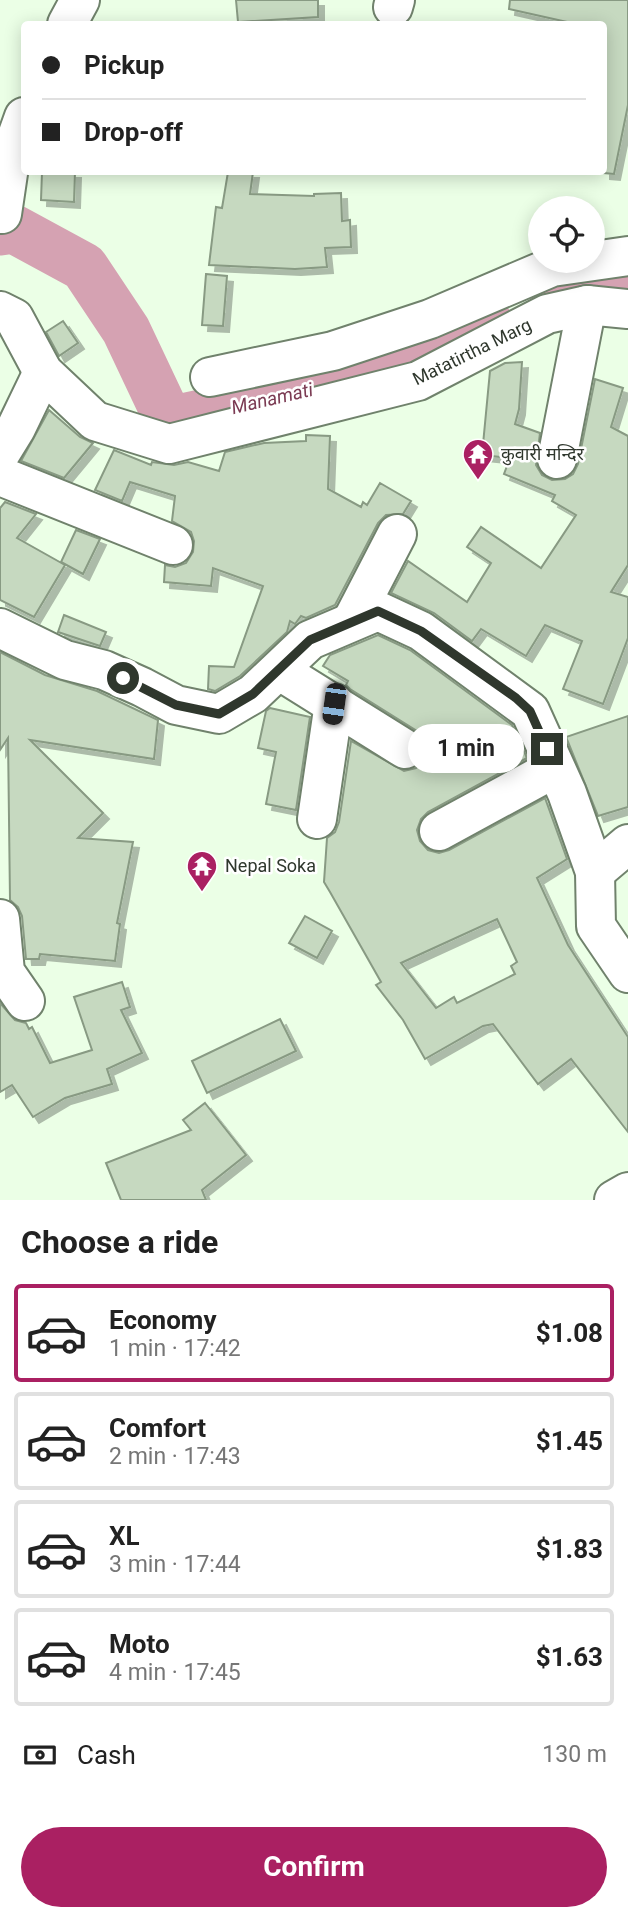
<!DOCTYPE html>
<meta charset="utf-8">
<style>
body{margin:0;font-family:Roboto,"Noto Sans Devanagari",sans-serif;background:#f6f6f6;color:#222;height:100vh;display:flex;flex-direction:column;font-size:26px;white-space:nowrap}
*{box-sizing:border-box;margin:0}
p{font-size:23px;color:#767676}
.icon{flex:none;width:38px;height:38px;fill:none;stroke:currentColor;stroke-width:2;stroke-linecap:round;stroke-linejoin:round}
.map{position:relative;height:1200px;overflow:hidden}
.sheet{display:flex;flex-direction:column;background:#fff;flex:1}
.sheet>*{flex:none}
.top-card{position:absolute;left:21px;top:21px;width:586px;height:154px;border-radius:7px;box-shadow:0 4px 18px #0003;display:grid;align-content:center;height:154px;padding:0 21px;background:#fff}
.buttons{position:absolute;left:528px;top:196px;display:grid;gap:14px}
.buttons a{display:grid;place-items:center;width:77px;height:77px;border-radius:50%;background:#fff;box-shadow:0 4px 18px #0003;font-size:35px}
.end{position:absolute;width:32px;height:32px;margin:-16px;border:9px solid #2f372d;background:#fff;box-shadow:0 0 0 4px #fff}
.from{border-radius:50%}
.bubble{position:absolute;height:49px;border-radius:24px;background:#fff;box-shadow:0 4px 18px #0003;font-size:23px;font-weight:700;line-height:49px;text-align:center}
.car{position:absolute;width:21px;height:42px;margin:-21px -10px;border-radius:9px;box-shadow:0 0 5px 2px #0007;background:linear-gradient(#222 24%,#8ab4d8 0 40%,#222 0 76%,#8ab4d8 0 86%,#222 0)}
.top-card b{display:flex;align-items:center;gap:24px;height:66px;font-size:26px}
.top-card b+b{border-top:2px solid #e0e0e0}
.top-card i{width:18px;height:18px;background:#222}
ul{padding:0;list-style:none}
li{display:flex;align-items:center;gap:21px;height:98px;margin:0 14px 10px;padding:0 7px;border:4px solid #e0e0e0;border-radius:7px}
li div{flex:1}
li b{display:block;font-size:26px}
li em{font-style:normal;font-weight:700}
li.selected{border-color:#aa2062}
li>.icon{width:63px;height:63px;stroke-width:1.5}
h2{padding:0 21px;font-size:32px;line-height:84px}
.pay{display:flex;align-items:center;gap:18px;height:77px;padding:0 21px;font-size:26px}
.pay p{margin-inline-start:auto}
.action{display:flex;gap:14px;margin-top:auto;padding:14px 21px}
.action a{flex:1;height:80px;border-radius:42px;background:#aa2062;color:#fff;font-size:28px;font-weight:700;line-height:80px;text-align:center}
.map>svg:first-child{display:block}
</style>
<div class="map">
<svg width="628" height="1200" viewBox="0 0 628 1200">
<defs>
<filter id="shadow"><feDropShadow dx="6" dy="6" stdDeviation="0" flood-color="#0004"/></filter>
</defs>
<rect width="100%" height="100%" fill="#ebffe6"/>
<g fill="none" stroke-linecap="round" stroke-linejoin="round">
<g stroke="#d5a2b2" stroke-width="49">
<path d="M0 231 14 229 84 267 126 330 169 421C278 397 391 375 492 327"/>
<polyline points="555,298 563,294 628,288"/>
</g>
</g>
<g fill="#c6d9c0" stroke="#889a83" stroke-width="2" fill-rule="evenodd" filter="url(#shadow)">
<polygon points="236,0 318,0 318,17 238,22"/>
<polygon points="510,0 628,0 628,105 614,174 604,173 604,24 576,24 509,9"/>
<polygon points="42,172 75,172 74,202 41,200"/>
<polygon points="228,172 253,172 250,194 314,196 314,194 341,193 342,221 350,220 351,247 325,248 327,267 295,269 209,265 216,207 222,208"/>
<polygon points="206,274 227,276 223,326 202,325"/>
<polygon points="63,321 78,343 59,356 46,332"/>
<polygon points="522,362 519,409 515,424 540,433 536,465 542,475 552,480 565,479 573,474 578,464 595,379 623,388 611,427 628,436 628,565 611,592 628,597 628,638 603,704 563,689 582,641 545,625 526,656 481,629 472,641 434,613 391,593 408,561 467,602 491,563 467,547 481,527 541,568 576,515 552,501 555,495 504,474 510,458 482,455 490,371 505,363"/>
<polygon points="49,410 80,437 93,443 64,478 21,461"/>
<polygon points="306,435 330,436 328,489 361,507 363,502 367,505 380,483 411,501 403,514 386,515 378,523 335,605 306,618 301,616 295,624 290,621 287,632 240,676 215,691 208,689 209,666 234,667 263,586 213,568 211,586 164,582 165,565 175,567 186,563 193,552 194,541 191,532 172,521 175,496 130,482 122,501 95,490 114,450 151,465 152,462 174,465 188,462 219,471 225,452 264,443 306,441"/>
<polygon points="5,502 36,514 17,538 65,565 34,617 0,600 0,508"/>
<polygon points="76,530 100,539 83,574 61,562"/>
<polygon points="64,615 106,632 100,646 58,632"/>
<path d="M378 635 410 650 512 725 527 758 428 812 421 819 417 830 420 841 428 850 439 853 449 850 545 798 567 859 537 878 568 945 628 1037V1132L571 1059 538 1084 493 1024 483 1026 425 1059 403 1020 376 985 381 982 330 892 324 882 327 838 335 832 339 822 351 741 404 771 416 768 424 760 427 750 425 739 417 731 350 689 346 685 348 681 323 666 330 655ZM497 919 517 962 511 966 515 974 457 1003 454 997 436 1008 401 963Z"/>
<polygon points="0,652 45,675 97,691 158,720 154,759 30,740 103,813 78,838 133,842 117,923 120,924 115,961 40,954 39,959 26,959 22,916 18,907 10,900 8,738 0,750"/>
<polygon points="270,708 310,717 296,810 266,804 276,752 258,748 266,711"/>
<polygon points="628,716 628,807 598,816 566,737"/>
<polygon points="305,916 332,931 317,958 289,943"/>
<polygon points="122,982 130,1007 121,1010 142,1053 107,1069 112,1084 65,1098 33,1117 12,1085 0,1092 0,1003 15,1020 26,1023 29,1029 32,1027 50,1063 92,1050 74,997"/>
<polygon points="280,1019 296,1051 207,1093 192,1061"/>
<polygon points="205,1103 246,1155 202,1190 206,1200 121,1200 106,1163 191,1130 183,1120"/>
</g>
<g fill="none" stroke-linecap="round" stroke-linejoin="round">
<g stroke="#70826c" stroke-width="42">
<g id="minor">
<polyline points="393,7 395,0"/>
<polyline points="67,24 80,0"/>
<polyline points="2,214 11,153 24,117"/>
<polyline points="0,311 14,318 43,372 95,421 169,444 418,381 547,314 587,305 628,309"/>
<polyline points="210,377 333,351 430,319 552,267 628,256"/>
<polyline points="0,454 16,428 43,372"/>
<polyline points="557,459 587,305"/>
<polyline points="0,476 173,545"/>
<polyline points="353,619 397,534"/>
<polyline points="0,628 65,660 104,670 142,687 176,705 219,714 253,694 310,640 378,611 421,631 530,711 567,793 595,872 596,926 628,973"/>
<polyline points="280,671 405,749"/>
<polyline points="317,819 334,703"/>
<polyline points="439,831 555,768"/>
<polyline points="595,872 628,844"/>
<polyline points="0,919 5,972 25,1001"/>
<polyline points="614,1200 628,1192"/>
</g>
</g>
<use href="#minor" stroke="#fff" stroke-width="38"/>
</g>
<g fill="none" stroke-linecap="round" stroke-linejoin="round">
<polyline stroke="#2f372d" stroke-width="9" points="123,678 176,705 219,714 253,694 310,640 378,611 421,631 516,698 530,711 547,749"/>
</g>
<defs>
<g id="temple-pin" transform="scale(1.575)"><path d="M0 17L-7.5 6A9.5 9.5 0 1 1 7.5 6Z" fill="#aa2062" stroke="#fff"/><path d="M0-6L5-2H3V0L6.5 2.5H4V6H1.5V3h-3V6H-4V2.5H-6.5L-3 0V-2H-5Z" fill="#fff"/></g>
</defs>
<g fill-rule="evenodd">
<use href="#temple-pin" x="478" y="454"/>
<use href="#temple-pin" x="202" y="866"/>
</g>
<g text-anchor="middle" stroke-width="5" stroke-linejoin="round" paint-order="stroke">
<g font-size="18" fill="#2f372d" stroke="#fff">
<text transform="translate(472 352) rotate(-26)" y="6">Matatirtha Marg</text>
</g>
<g font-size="18" fill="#2f372d" stroke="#fff" text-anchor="start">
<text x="501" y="460">कुवारी मन्दिर</text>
<text x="225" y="872">Nepal Soka</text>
</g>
<g font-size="19" font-style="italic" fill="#7b3b53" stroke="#fff">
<text transform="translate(272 398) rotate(-13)" y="7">Manamati</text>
</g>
</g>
</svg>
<div class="buttons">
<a><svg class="icon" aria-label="locate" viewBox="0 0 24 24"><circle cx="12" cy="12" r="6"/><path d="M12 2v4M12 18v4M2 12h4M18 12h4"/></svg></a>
</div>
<i class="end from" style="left:123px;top:678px"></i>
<i class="end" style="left:547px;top:749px"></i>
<div class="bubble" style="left:408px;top:724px;width:116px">1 min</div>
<i class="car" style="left:334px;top:704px;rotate:188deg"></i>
<div class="top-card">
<b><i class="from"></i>Pickup</b>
<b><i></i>Drop-off</b>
</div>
</div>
<section class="sheet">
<h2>Choose a ride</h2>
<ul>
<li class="selected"><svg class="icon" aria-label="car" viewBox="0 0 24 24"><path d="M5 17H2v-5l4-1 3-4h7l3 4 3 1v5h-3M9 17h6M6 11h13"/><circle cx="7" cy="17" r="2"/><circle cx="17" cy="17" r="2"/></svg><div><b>Economy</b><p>1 min · 17:42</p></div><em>$1.08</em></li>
<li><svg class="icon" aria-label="car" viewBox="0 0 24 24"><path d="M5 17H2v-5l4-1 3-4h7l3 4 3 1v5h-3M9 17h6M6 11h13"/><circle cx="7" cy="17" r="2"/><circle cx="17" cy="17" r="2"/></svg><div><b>Comfort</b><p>2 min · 17:43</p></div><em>$1.45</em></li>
<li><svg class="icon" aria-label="car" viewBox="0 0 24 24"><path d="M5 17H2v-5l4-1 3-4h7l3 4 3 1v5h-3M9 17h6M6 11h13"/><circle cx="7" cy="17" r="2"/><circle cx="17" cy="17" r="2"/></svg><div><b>XL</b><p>3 min · 17:44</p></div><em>$1.83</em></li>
<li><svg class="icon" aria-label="car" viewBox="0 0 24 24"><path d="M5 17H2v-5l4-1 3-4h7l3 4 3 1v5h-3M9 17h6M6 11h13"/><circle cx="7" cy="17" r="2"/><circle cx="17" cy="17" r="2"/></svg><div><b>Moto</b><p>4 min · 17:45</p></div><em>$1.63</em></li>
</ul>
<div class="pay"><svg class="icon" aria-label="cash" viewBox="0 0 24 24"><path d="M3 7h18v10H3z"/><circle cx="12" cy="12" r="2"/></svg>Cash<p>130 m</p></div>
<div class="action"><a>Confirm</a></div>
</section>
